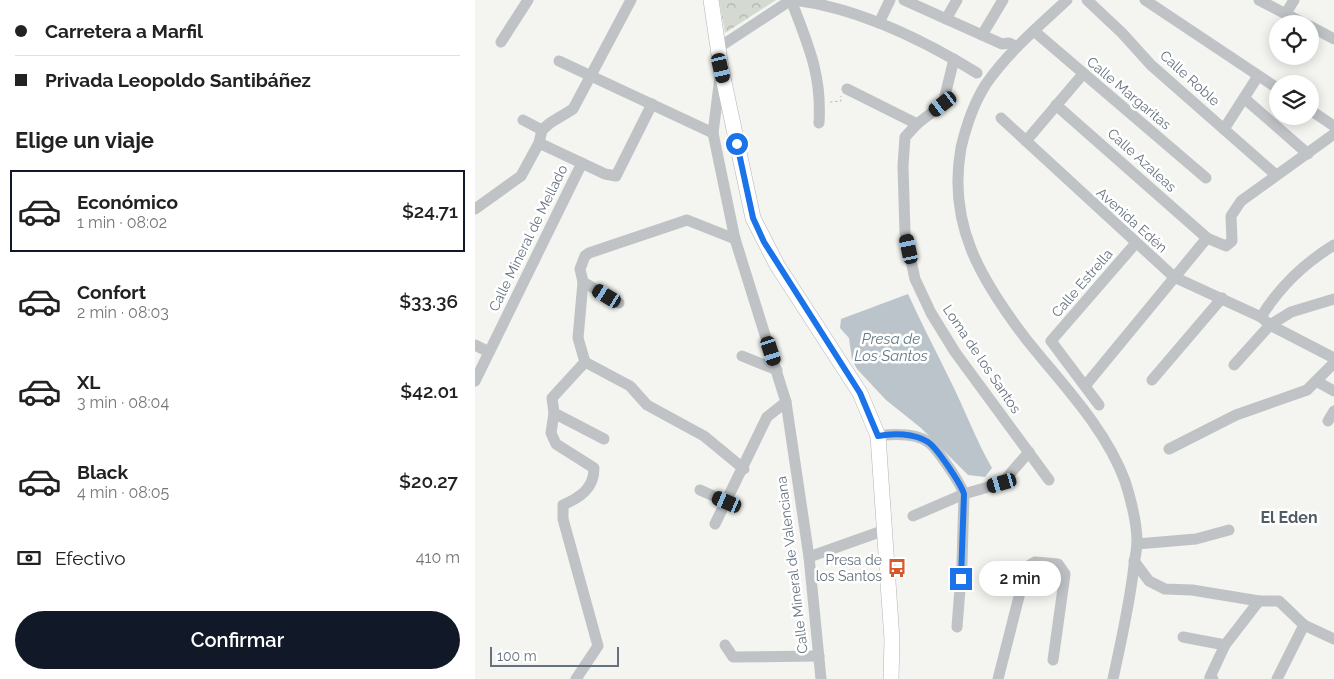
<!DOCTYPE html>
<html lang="es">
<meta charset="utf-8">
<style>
body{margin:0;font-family:Raleway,sans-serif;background:#f2f2f2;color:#222;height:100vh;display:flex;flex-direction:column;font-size:19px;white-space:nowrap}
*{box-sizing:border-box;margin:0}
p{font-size:16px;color:#767676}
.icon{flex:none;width:28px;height:28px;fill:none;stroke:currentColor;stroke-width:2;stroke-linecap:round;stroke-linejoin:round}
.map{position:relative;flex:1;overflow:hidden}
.side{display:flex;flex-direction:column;background:#fff;width:475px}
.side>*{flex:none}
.guide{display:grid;align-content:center;height:110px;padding:0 15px;background:#fff}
.controls{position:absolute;left:794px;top:15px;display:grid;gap:10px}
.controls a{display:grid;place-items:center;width:50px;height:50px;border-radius:50%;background:#fff;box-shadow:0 2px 12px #0003;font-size:25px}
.scale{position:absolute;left:15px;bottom:12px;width:129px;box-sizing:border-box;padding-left:5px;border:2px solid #64727f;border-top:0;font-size:14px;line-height:18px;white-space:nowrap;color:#64727f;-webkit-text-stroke:4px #fff;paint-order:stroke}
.end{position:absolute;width:22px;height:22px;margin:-11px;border:6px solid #1a73e8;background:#fff;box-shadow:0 0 0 2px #fff}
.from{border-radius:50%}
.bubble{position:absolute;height:35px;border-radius:18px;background:#fff;box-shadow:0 2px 12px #0003;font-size:16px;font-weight:600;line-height:35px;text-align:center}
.car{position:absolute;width:15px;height:30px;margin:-15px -8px;border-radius:6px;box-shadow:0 0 4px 1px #0007;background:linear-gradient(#222 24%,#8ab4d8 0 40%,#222 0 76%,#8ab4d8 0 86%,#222 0)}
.guide b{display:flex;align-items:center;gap:18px;height:48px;font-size:19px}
.guide b+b{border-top:1px solid #e0e0e0}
.guide i{width:12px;height:12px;background:#222}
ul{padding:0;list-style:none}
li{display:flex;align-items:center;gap:15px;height:82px;margin:0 10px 8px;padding:0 5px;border:2px solid transparent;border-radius:0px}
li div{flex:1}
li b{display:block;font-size:19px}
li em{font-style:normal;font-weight:600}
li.active{border-color:#111827}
li>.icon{width:45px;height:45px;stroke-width:1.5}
h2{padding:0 15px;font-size:22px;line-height:60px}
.pay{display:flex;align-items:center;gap:12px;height:55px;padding:0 15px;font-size:19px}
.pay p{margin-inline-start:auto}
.cta{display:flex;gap:10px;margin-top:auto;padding:10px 15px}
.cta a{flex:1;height:58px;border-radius:30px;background:#111827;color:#fff;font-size:20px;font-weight:600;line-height:58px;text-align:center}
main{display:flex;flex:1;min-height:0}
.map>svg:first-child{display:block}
</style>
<main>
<section class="side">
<div class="guide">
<b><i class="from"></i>Carretera a Marfil</b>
<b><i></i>Privada Leopoldo Santibáñez</b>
</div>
<h2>Elige un viaje</h2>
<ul>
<li class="active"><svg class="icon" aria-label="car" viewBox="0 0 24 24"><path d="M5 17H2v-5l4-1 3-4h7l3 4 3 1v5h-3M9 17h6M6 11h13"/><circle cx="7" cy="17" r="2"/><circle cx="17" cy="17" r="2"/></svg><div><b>Económico</b><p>1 min · 08:02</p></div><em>$24.71</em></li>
<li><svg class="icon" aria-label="car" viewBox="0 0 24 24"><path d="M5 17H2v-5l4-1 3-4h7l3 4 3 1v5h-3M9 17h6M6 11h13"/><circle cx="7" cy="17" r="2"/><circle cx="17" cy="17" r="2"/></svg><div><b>Confort</b><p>2 min · 08:03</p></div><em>$33.36</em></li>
<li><svg class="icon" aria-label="car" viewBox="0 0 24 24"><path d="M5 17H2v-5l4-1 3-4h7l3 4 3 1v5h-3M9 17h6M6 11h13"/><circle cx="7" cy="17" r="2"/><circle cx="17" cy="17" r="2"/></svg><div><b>XL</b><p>3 min · 08:04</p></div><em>$42.01</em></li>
<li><svg class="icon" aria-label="car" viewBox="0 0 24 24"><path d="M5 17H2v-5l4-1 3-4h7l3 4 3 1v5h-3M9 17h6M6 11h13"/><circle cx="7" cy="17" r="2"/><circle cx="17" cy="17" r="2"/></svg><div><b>Black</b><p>4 min · 08:05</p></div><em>$20.27</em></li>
</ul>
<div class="pay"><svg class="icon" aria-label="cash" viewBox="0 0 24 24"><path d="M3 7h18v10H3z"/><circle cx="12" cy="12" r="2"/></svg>Efectivo<p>410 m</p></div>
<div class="cta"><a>Confirmar</a></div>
</section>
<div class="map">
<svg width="859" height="679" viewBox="0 0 859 679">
<defs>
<pattern id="park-crowns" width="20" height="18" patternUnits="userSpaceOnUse" patternTransform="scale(1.25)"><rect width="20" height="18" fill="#d4dad1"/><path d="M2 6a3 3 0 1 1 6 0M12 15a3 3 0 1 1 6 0" fill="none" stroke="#b0b5af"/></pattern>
</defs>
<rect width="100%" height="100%" fill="#f4f4f0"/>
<polygon fill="url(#park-crowns)" points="244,0 301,0 250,33"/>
<path fill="#bac4ca" d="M433 294C446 323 461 351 475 380 490 410 501 440 517 468L510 477 493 475 446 428 411 400 382 369 377 360 374 338 365 328 366 319Z"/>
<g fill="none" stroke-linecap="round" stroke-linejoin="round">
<g stroke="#b2b6b9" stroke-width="16">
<polyline id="major" points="236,0 246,68 278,218 302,265 385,393 403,436 417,640 416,679"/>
</g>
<polyline stroke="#b9bbbd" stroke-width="1" stroke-dasharray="2.5 2.5" stroke-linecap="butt" points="355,102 366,101 366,96"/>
<g stroke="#bfc3c6" stroke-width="11">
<path d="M316 0C333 45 347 74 344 123"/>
<path d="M319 0C383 8 447 39 502 73"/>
<polyline points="429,0 527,44 534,43 542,47"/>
<path d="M592 0C564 26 533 52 511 84 499 103 491 126 486 148 472 224 506 280 551 339 586 383 630 427 650 481 656 500 662 522 662 542 662 549 660 557 659 565 655 603 646 641 638 679"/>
<polyline points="612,0 647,33 676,65 801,175"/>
<polyline points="670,0 802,88"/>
<polyline points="784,0 830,24"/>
<polyline points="811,13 819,0"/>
<polyline points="471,19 482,0"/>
<polyline points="404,23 415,0"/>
<polyline points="835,26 859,39"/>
<polyline points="559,31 731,178"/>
<polyline points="507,35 528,0"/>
<polyline points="26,42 53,0"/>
<polyline points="243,48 316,0"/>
<polyline points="479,59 468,104 442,124 430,137 428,166 430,233 440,279 456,313 480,352 574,480"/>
<polyline points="84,61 238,133"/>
<polyline points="245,77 238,133 260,239 311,402 334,557 346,679"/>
<polyline points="372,89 442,124"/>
<polyline points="769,98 833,154"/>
<polyline points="581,105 732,238 751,246 757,241 756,216 766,201 859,134"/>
<polyline points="835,110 859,126"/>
<polyline points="526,118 699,277 786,317 795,325 859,358"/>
<polyline points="48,120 67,130"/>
<polyline points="749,129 783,76"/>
<polyline points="551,141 608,74"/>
<polyline points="64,143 130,174 141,176 177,104"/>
<polyline points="0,209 46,176 64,143 67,130 75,123 98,109 156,0"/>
<polyline points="108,282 144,303"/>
<path d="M786 317C805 286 828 264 859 245"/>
<polyline points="0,345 14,352"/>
<polyline points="267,356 302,370"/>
<polyline points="110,362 155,386 172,405 229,436 269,469"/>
<polyline points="759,365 795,325 816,312 859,299"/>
<polyline points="677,380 747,298"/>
<polyline points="0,381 107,163"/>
<polyline points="841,381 859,391"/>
<polyline points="610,386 732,238"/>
<polyline points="624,405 576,341 660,244"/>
<polyline points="79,413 129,439"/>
<polyline points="853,421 859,411"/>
<path d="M403 436C418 434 440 433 453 442 462 448 486 484 489 494L487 563 482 627"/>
<polyline points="694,449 761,415 832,390 859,363"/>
<polyline points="225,490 252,502"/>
<polyline points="438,516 489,494 527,483 554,452"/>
<polyline points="240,524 292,417 311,402"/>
<polyline points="662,544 721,539 754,530"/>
<polyline points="334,557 410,530"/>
<polyline points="659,561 674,581 690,589 717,590 784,601 804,601 829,625 859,639"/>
<polyline points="708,637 750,645"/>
<polyline points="250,645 258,657 344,656"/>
<path d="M101 679 123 646 88 519V505C106 497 119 488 119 468L81 444 76 433 79 413 77 398 110 362 103 338 108 282 105 269 110 256 114 253 212 220 260 239"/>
<polyline points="523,679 550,573 553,566 560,562 583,564 590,574 578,660"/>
<polyline points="738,679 735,677 750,645 784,601"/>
<polyline points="802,679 829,625"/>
</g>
<use href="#major" stroke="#fff" stroke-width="15"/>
</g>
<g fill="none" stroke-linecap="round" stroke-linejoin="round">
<path stroke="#1a73e8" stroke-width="6" d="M262 144 278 218 289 242 385 393 403 436C418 433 439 433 453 442 462 448 486 484 489 494L486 579"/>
</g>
<defs>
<g id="bus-bare" transform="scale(1.5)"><path d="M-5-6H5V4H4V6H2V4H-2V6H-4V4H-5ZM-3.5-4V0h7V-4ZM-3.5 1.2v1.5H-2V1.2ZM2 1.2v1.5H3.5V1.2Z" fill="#da5729" stroke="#fff" stroke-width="2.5" paint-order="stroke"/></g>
</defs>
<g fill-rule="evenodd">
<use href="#bus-bare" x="422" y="568"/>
</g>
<g text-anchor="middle" stroke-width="5" stroke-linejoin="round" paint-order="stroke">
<g font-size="14" fill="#64727f" stroke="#fff">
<text transform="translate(715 78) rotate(42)" y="5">Calle Roble</text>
<text transform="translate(654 93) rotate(40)" y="5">Calle Margaritas</text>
<text transform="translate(667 160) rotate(42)" y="5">Calle Azaleas</text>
<text transform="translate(657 220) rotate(42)" y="5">Avenida Edén</text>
<text transform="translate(53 238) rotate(-64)" y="5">Calle Mineral de Mellado</text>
<text transform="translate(607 283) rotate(-49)" y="5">Calle Estrella</text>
<text transform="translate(507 359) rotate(56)" y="5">Loma de los Santos</text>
<text transform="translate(317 565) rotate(-97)" y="5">Calle Mineral de Valenciana</text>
</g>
<g font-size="14" fill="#64727f" stroke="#fff" text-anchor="end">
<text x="407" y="565">Presa de<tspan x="407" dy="16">los Santos</tspan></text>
</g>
<g font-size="15" font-style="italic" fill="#647a84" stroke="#fff">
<text x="416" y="344">Presa de<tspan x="416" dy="17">Los Santos</tspan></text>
</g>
<g font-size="16" font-weight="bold" fill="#515c65" stroke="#fff">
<text x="814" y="523">El Eden</text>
</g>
</g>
</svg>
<div class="controls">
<a><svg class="icon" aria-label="locate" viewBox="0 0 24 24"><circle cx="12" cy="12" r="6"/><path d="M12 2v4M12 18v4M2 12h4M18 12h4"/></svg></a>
<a><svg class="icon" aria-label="layers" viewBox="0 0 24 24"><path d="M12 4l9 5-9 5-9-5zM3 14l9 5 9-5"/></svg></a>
</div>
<div class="scale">100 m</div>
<i class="end from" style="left:262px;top:144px"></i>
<i class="end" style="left:486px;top:579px"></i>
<div class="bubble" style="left:504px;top:561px;width:82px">2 min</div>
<i class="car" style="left:246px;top:68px;rotate:167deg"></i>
<i class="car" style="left:468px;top:104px;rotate:232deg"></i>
<i class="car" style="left:434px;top:249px;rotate:348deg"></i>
<i class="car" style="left:132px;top:296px;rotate:301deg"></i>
<i class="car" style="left:296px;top:351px;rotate:162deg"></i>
<i class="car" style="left:527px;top:483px;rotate:254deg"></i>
<i class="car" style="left:252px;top:502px;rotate:293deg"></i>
</div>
</main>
